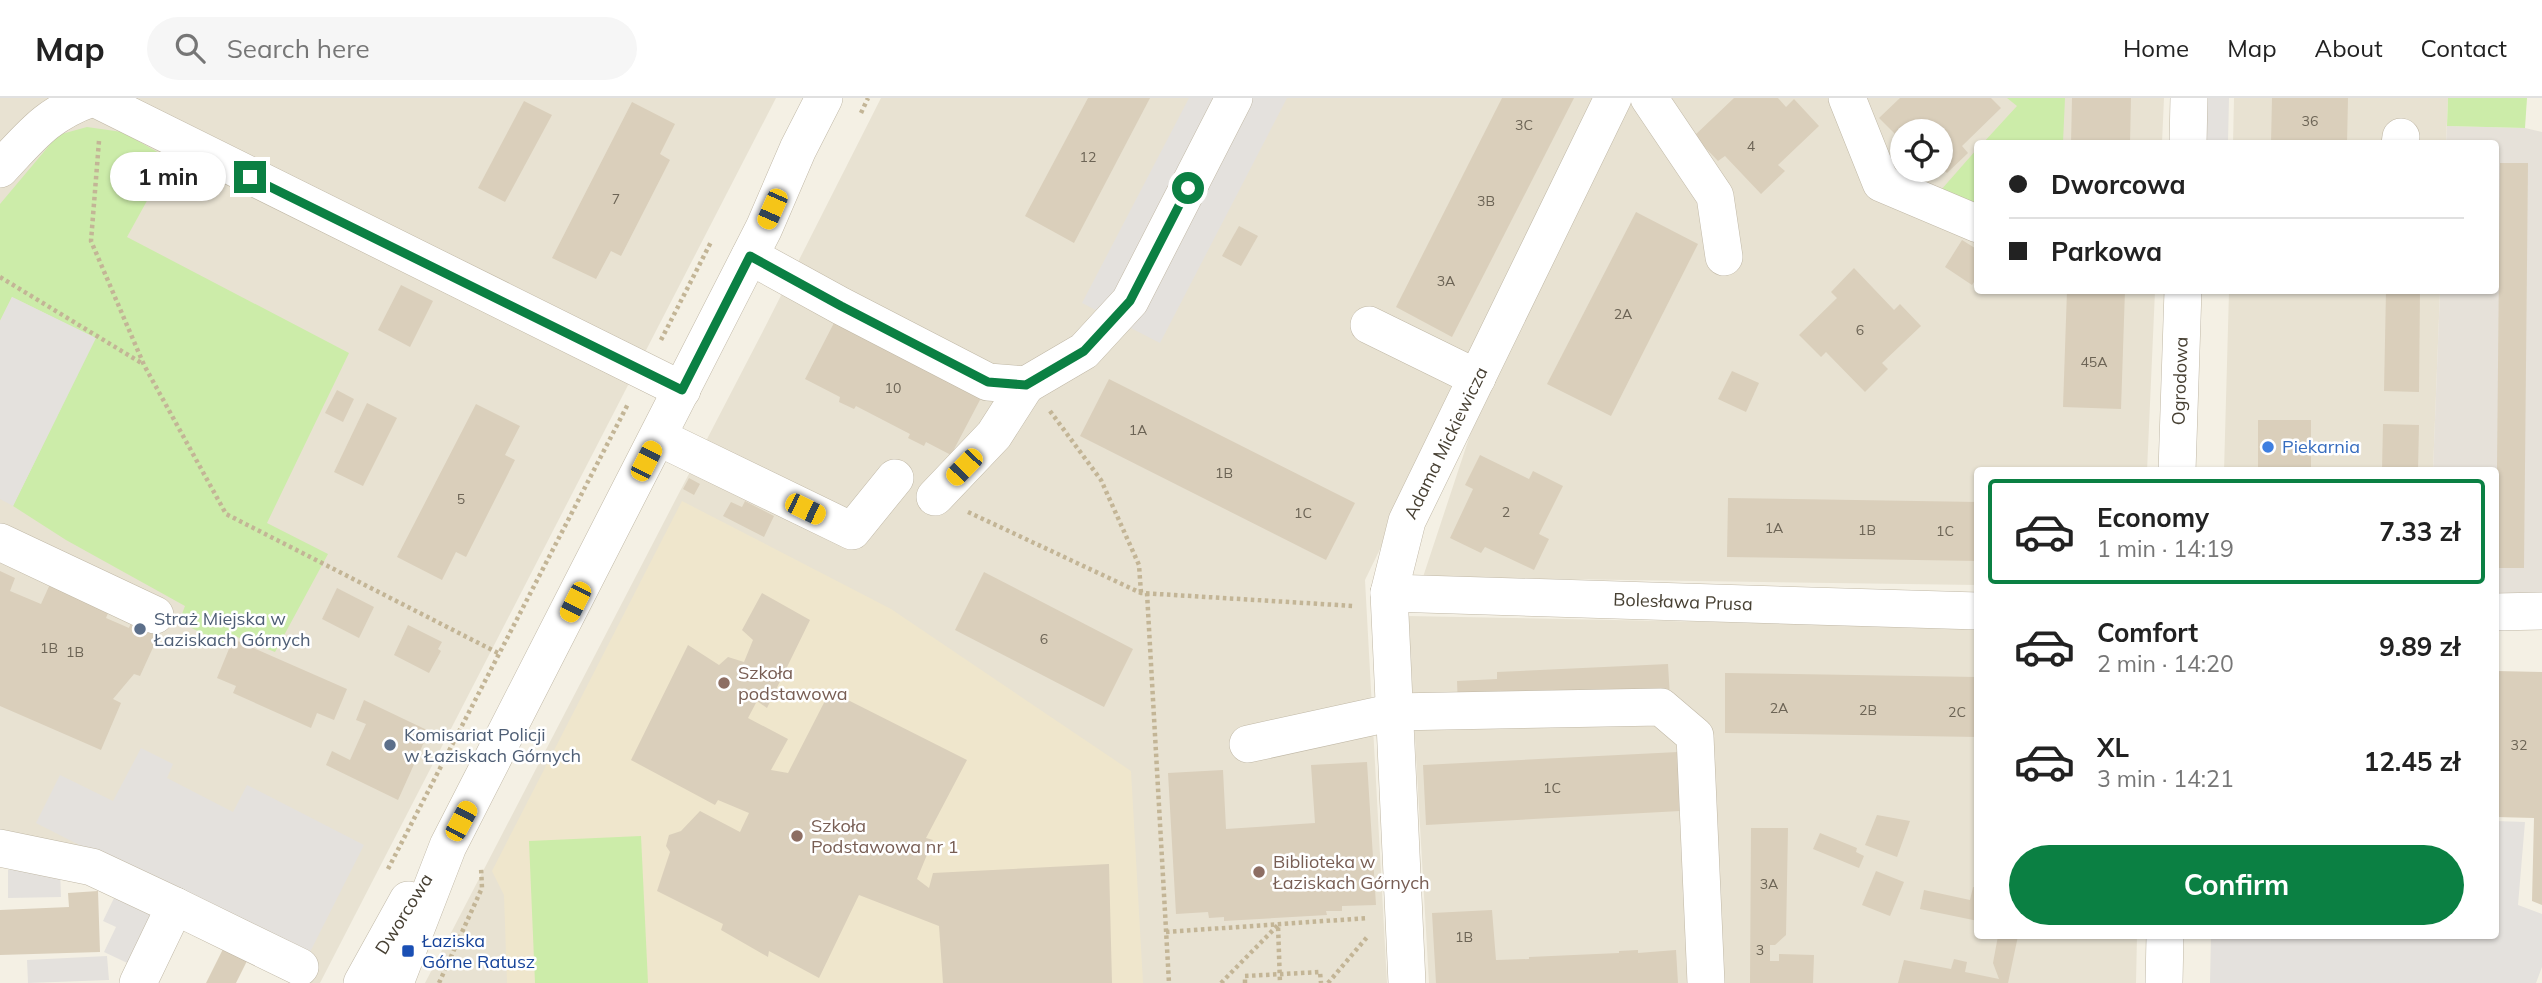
<!DOCTYPE html>
<meta charset="utf-8">
<style>
body{margin:0;font-family:Mulish,sans-serif;background:#f6f6f6;color:#222;height:100vh;display:flex;flex-direction:column;font-size:26px;white-space:nowrap}
*{box-sizing:border-box;margin:0}
p{font-size:23px;color:#767676}
.icon{flex:none;width:38px;height:38px;fill:none;stroke:currentColor;stroke-width:2;stroke-linecap:round;stroke-linejoin:round}
.map{position:relative;flex:1;overflow:hidden}
.panel{position:absolute;left:1974px;top:369px;width:525px;height:472px;display:flex;flex-direction:column;background:#fff;border-radius:7px;box-shadow:0 2px 5px #0004}
.panel>*{flex:none}
.hud{position:absolute;left:1974px;top:42px;width:525px;height:154px;border-radius:7px;box-shadow:0 2px 5px #0004;display:grid;align-content:center;height:154px;padding:0 35px;background:#fff}
.tools{position:absolute;left:1890px;top:21px;display:grid;gap:14px}
.tools a{display:grid;place-items:center;width:63px;height:63px;border-radius:50%;background:#fff;box-shadow:0 2px 5px #0004;font-size:35px}
.end{position:absolute;width:32px;height:32px;margin:-16px;border:9px solid #0b8043;background:#fff;box-shadow:0 0 0 4px #fff}
.from{border-radius:50%}
.bubble{position:absolute;height:49px;border-radius:24px;background:#fff;box-shadow:0 2px 5px #0004;font-size:23px;font-weight:700;line-height:49px;text-align:center}
.car{position:absolute;width:21px;height:42px;margin:-21px -10px;border-radius:9px;box-shadow:0 0 5px 2px #0007;background:linear-gradient(#f5c518 24%,#345 0 40%,#f5c518 0 76%,#345 0 86%,#f5c518 0)}
.hud b{display:flex;align-items:center;gap:24px;height:66px;font-size:26px}
.hud b+b{border-top:2px solid #e0e0e0}
.hud i{width:18px;height:18px;background:#222}
ul{padding:12px 0 0;list-style:none}
li{display:flex;align-items:center;gap:21px;height:105px;margin:0 14px 10px;padding:0 21px;border:4px solid transparent;border-radius:7px}
li div{flex:1}
li b{display:block;font-size:26px}
li em{font-style:normal;font-weight:700}
li.on{border-color:#0b8043}
li>.icon{width:63px;height:63px;stroke-width:1.5}
.cta{display:flex;gap:14px;margin-top:auto;padding:14px 35px}
.cta a{flex:1;height:80px;border-radius:42px;background:#0b8043;color:#fff;font-size:28px;font-weight:700;line-height:80px;text-align:center}
header{display:flex;align-items:center;gap:42px;box-sizing:border-box;height:98px;padding:0 35px;background:#fff;border-bottom:2px solid #e0e0e0}
header strong{font-size:33px}
nav{display:flex;gap:38px;margin-inline-start:auto;font-size:24px}
.search{width:490px;height:63px;background:#f6f6f6;display:flex;align-items:center;gap:18px;box-sizing:border-box;padding:0 24px;border-radius:38px;color:#767676;font-size:26px}
.map>svg:first-child{display:block}
</style>
<header>
<strong>Map</strong>
<div class="search"><svg class="icon" aria-label="search" viewBox="0 0 24 24"><circle cx="10" cy="10" r="6"/><path d="M15 15l6 6"/></svg>Search here</div>
<nav><a>Home</a><a>Map</a><a>About</a><a>Contact</a></nav>
</header>
<div class="map">
<svg width="2542" height="885" viewBox="0 0 2542 885">
<rect width="100%" height="100%" fill="#f4f0e4"/>
<g fill="#e8e2d2" fill-rule="evenodd">
<polygon points="0,0 776,0 320,885 298,885 0,744"/>
<polygon points="881,0 1599,0 1365,482 1387,885 425,885 762,235"/>
<path d="M1621 0H2164L2162 45 1978 46V192L2155 193 2147 373H1978L1977 487 1423 479 1470 337ZM1902 33H1941V72H1902Z"/>
<polygon points="2234,0 2448,0 2446,45 2233,46"/>
<polygon points="2229,193 2440,193 2433,373 2224,373"/>
<polygon points="1408,518 1977,529 1978,838 2137,838 2136,885 1429,885"/>
</g>
<polygon fill="#e6e1d9" points="2447,28 2525,30 2542,34 2542,499 2496,500 2496,373 2433,373 2440,193 2496,192 2496,46 2446,45"/>
<polygon fill="#efe6cc" points="682,403 891,511 1131,673 1143,885 507,885 504,797 492,773"/>
<g fill="#cceca9">
<polygon points="2007,0 2065,0 2063,45 1983,45 2017,8"/>
<polygon points="2448,0 2527,0 2525,30 2447,28"/>
<polygon points="87,29 122,34 170,61 127,139 349,255 267,425 328,456 275,554 230,536 225,546 179,524 185,508 66,442 13,408 95,240 12,199 0,223 0,106 58,37"/>
<polygon points="1977,51 1977,110 1941,92"/>
<polygon points="641,738 648,885 535,885 529,743"/>
</g>
<g fill="#e4e1dd">
<polygon points="1189,0 1287,0 1160,245 1082,205"/>
<polygon points="2201,0 2229,0 2228,45 2199,46"/>
<polygon points="12,199 96,240 13,408 0,401 0,223"/>
<polygon points="141,650 173,666 167,680 233,714 247,687 364,747 306,862 36,725 60,677 113,703"/>
<polygon points="2496,723 2525,724 2518,807 2542,816 2542,869 2536,885 2210,885 2211,838 2496,838"/>
<polygon points="60,771 61,799 8,800 8,772"/>
<polygon points="114,800 160,821 138,870 104,854 116,829 103,823"/>
<polygon points="107,858 109,882 28,885 27,862"/>
</g>
<g fill="#dacfbb">
<polygon points="1088,0 1150,0 1074,145 1025,118"/>
<polygon points="1502,0 1574,0 1452,239 1396,209"/>
<polygon points="1734,0 1778,0 1786,9 1794,1 1819,28 1778,67 1785,73 1761,96 1725,58 1718,63 1694,38"/>
<polygon points="1900,0 1991,0 2001,10 1962,48 1968,55 1947,75 1941,69 1941,33 1902,33 1902,43 1879,20"/>
<polygon points="2072,0 2131,0 2130,46 2071,46"/>
<polygon points="2272,0 2348,0 2347,46 2271,46"/>
<polygon points="524,3 552,17 505,104 478,90"/>
<polygon points="632,4 675,26 660,56 670,62 621,158 611,153 596,181 552,160"/>
<polygon points="2500,65 2528,65 2524,470 2496,470"/>
<polygon points="1636,114 1698,146 1611,318 1547,286"/>
<polygon points="1239,128 1258,138 1241,168 1222,158"/>
<polygon points="1962,142 1978,152 1978,178 1972,187 1945,169"/>
<polygon points="1854,170 1894,212 1900,206 1921,228 1882,265 1888,271 1865,294 1826,254 1821,259 1799,237 1837,200 1831,194"/>
<polygon points="401,187 433,203 410,249 378,232"/>
<polygon points="2067,192 2125,192 2121,311 2063,309"/>
<polygon points="2386,192 2420,192 2419,294 2384,293"/>
<polygon points="835,223 981,300 951,357 926,344 924,348 908,340 910,336 856,308 854,311 839,304 840,299 805,281"/>
<polygon points="1732,273 1759,285 1746,314 1718,301"/>
<polygon points="1109,281 1355,405 1326,462 1080,338"/>
<polygon points="337,292 354,301 343,324 325,315"/>
<polygon points="367,305 397,320 363,388 334,374"/>
<polygon points="476,306 520,328 505,357 515,362 466,459 456,454 442,482 397,459"/>
<rect x="2258" y="322" width="53" height="51"/>
<polygon points="2383,326 2419,327 2418,373 2382,373"/>
<polygon points="1480,357 1529,381 1533,373 1563,388 1539,436 1549,441 1534,472 1485,449 1481,455 1450,440 1473,391 1465,387"/>
<polygon points="689,380 700,386 694,397 683,391"/>
<polygon points="1728,400 1978,404 1978,463 1727,459"/>
<polygon points="745,403 774,418 764,439 723,418 731,404 742,409"/>
<polygon points="0,473 15,480 10,493 41,506 51,484 110,510 106,520 129,530 133,520 161,532 140,578 134,576 113,601 121,605 101,652 0,608"/>
<polygon points="984,474 1133,551 1104,609 955,532"/>
<polygon points="337,490 374,509 359,540 322,521"/>
<polygon points="762,495 810,522 767,610 757,603 748,620 788,641 771,672 788,675 830,593 967,662 926,740 933,742 917,781 929,790 933,775 1109,766 1112,885 943,885 939,828 859,797 819,880 769,853 768,859 721,832 723,826 657,793 670,754 666,748 669,737 681,733 700,713 740,734 749,715 718,702 715,707 631,662 688,547 719,567 728,559 744,564 753,542 742,532"/>
<polygon points="408,527 442,544 438,551 441,553 429,575 394,557"/>
<polygon points="233,541 347,591 334,622 317,615 311,630 233,595 236,588 217,580"/>
<polygon points="1668,566 1670,600 1458,610 1457,583 1497,581 1497,574"/>
<polygon points="2496,573 2542,574 2542,807 2532,803 2534,720 2496,719"/>
<polygon points="1725,575 1978,579 1978,639 1725,635"/>
<polygon points="364,602 429,633 398,702 326,667 332,653 350,662 366,626 356,622"/>
<polygon points="1678,654 1680,713 1426,727 1423,667"/>
<polygon points="1367,664 1376,807 1342,808 1342,813 1326,813 1327,817 1224,823 1224,819 1209,820 1208,814 1176,816 1168,675 1223,672 1226,731 1315,725 1311,667"/>
<polygon points="1877,717 1910,723 1897,759 1865,747"/>
<polygon points="1751,730 1788,730 1786,837 1775,847 1770,847 1770,863 1779,863 1779,856 1814,857 1813,885 1750,885"/>
<polygon points="1820,735 1857,750 1856,754 1864,758 1859,770 1813,751"/>
<polygon points="1876,773 1904,784 1890,818 1862,807"/>
<polygon points="1973,789 1978,790 1978,823 1920,811 1924,792 1970,802"/>
<polygon points="98,793 100,854 0,857 0,812 69,809 68,795"/>
<polygon points="1492,812 1496,862 1529,861 1529,859 1619,855 1619,853 1638,852 1638,855 1676,852 1678,885 1436,885 1432,815"/>
<polygon points="1998,838 2018,838 2008,885 1898,885 1904,862 1951,871 1954,861 1967,864 1965,874 1999,881 1993,865"/>
<polygon points="223,851 247,863 236,885 206,885"/>
</g>
<g fill="none" stroke-linecap="round" stroke-linejoin="round">
<g stroke="#c0b8a6" stroke-width="38">
<g id="minor">
<polyline points="94,0 682,292"/>
<polyline points="1649,0 1715,98 1724,159"/>
<polyline points="1847,0 1881,85 1978,126"/>
<polyline points="2188,46 2189,0"/>
<polyline points="2400,46 2401,39"/>
<path d="M0 71C32 37 47 16 92 0"/>
<polyline points="750,158 841,208 988,284 1026,287 1084,253 1130,203 1234,0"/>
<polyline points="1369,227 1477,280"/>
<polyline points="658,339 852,433 895,380"/>
<polyline points="2177,373 2183,192"/>
<polyline points="935,399 994,337 1026,287"/>
<polyline points="0,444 155,517"/>
<polyline points="1389,495 1978,513"/>
<polyline points="2496,514 2542,513"/>
<polyline points="1248,646 1394,614 1661,609 1695,638 1706,885"/>
<polyline points="0,750 92,769 175,808 138,885"/>
<polyline points="175,808 300,869"/>
<polyline points="362,885 408,802"/>
<polyline points="395,885 448,748 764,130 798,51 824,0"/>
<polyline points="1407,885 1389,495 1407,423 1613,0"/>
<polyline points="2164,885 2165,838"/>
</g>
</g>
<g stroke="#c3b596" stroke-width="4.5" stroke-dasharray="3.5 3.5" stroke-linecap="butt">
<polyline points="861,15 868,0"/>
<polyline points="99,43 91,143 144,267 226,416 500,556"/>
<polyline points="0,179 143,266"/>
<polyline points="661,242 711,144"/>
<polyline points="1050,313 1101,382 1139,467 1141,495"/>
<polyline points="968,414 1141,495 1354,508"/>
<polyline points="1147,495 1169,885"/>
<polyline points="388,771 628,306"/>
<polyline points="1166,834 1368,820"/>
<polyline points="439,885 482,790 481,769"/>
<polyline points="1221,885 1278,827 1280,885"/>
<polyline points="1245,885 1245,878 1320,874 1321,885"/>
<polyline points="1328,885 1368,838"/>
</g>
<use href="#minor" stroke="#fff" stroke-width="37"/>
</g>
<g fill="none" stroke-linecap="round" stroke-linejoin="round">
<polyline stroke="#0b8043" stroke-width="9" points="250,79 682,292 750,158 841,208 988,284 1026,287 1084,253 1130,203 1188,90"/>
</g>
<circle fill="#3f7fe0" stroke="#fff" stroke-width="2.5" cx="2268" cy="349" r="7"/>
<g fill="#5c6f8a" stroke="#fff" stroke-width="2.5">
<circle cx="140" cy="531" r="7"/>
<circle cx="390" cy="647" r="7"/>
</g>
<g fill="#8d6e63" stroke="#fff" stroke-width="2.5">
<circle cx="724" cy="585" r="7"/>
<circle cx="797" cy="738" r="7"/>
<circle cx="1259" cy="774" r="7"/>
</g>
<rect fill="#1a4fb4" stroke="#fff" stroke-width="2.5" x="401" y="846" width="14" height="14" rx="3.5"/>
<g text-anchor="middle" stroke-width="5" stroke-linejoin="round" paint-order="stroke">
<g font-size="14" fill="#6c6455">
<text x="2310" y="28">36</text>
<text x="1524" y="32">3C</text>
<text x="1751" y="53">4</text>
<text x="1088" y="64">12</text>
<text x="616" y="106">7</text>
<text x="1486" y="108">3B</text>
<text x="1446" y="188">3A</text>
<text x="1623" y="221">2A</text>
<text x="1860" y="237">6</text>
<text x="2094" y="269">45A</text>
<text x="893" y="295">10</text>
<text x="1138" y="337">1A</text>
<text x="1224" y="380">1B</text>
<text x="461" y="406">5</text>
<text x="1506" y="419">2</text>
<text x="1303" y="420">1C</text>
<text x="1774" y="435">1A</text>
<text x="1867" y="437">1B</text>
<text x="1945" y="438">1C</text>
<text x="1044" y="546">6</text>
<text x="49" y="555">1B</text>
<text x="75" y="559">1B</text>
<text x="1779" y="615">2A</text>
<text x="1868" y="617">2B</text>
<text x="1957" y="619">2C</text>
<text x="2519" y="652">32</text>
<text x="1552" y="695">1C</text>
<text x="1769" y="791">3A</text>
<text x="1464" y="844">1B</text>
<text x="1760" y="857">3</text>
</g>
<g font-size="18" fill="#474033" stroke="#fff">
<text transform="translate(2180 283) rotate(-88)" y="6">Ogrodowa</text>
<text transform="translate(1446 345) rotate(-64)" y="6">Adama Mickiewicza</text>
<text transform="translate(1683 504) rotate(2)" y="6">Bolesława Prusa</text>
<text transform="translate(404 816) rotate(-58)" y="6">Dworcowa</text>
</g>
<g font-size="18" fill="#366cbe" stroke="#fff" text-anchor="start">
<text x="2282" y="355">Piekarnia</text>
</g>
<g font-size="18" fill="#4e5e75" stroke="#fff" text-anchor="start">
<text x="154" y="527">Straż Miejska w<tspan x="154" dy="21">Łaziskach Górnych</tspan></text>
<text x="404" y="643">Komisariat Policji<tspan x="404" dy="21">w Łaziskach Górnych</tspan></text>
</g>
<g font-size="18" fill="#785e54" stroke="#fff" text-anchor="start">
<text x="738" y="581">Szkoła<tspan x="738" dy="21">podstawowa</tspan></text>
<text x="811" y="734">Szkoła<tspan x="811" dy="21">Podstawowa nr 1</tspan></text>
<text x="1273" y="770">Biblioteka w<tspan x="1273" dy="21">Łaziskach Górnych</tspan></text>
</g>
<g font-size="18" fill="#164399" stroke="#fff" text-anchor="start">
<text x="422" y="849">Łaziska<tspan x="422" dy="21">Górne Ratusz</tspan></text>
</g>
</g>
</svg>
<div class="tools">
<a><svg class="icon" aria-label="locate" viewBox="0 0 24 24"><circle cx="12" cy="12" r="6"/><path d="M12 2v4M12 18v4M2 12h4M18 12h4"/></svg></a>
</div>
<i class="end from" style="left:1188px;top:90px"></i>
<i class="end" style="left:250px;top:79px"></i>
<div class="bubble" style="left:110px;top:54px;width:116px">1 min</div>
<i class="car" style="left:772px;top:111px;rotate:204deg"></i>
<i class="car" style="left:646px;top:363px;rotate:27deg"></i>
<i class="car" style="left:964px;top:369px;rotate:224deg"></i>
<i class="car" style="left:805px;top:411px;rotate:116deg"></i>
<i class="car" style="left:575px;top:504px;rotate:207deg"></i>
<i class="car" style="left:461px;top:723px;rotate:28deg"></i>
<div class="hud">
<b><i class="from"></i>Dworcowa</b>
<b><i></i>Parkowa</b>
</div>
<section class="panel">
<ul>
<li class="on"><svg class="icon" aria-label="car" viewBox="0 0 24 24"><path d="M5 17H2v-5l4-1 3-4h7l3 4 3 1v5h-3M9 17h6M6 11h13"/><circle cx="7" cy="17" r="2"/><circle cx="17" cy="17" r="2"/></svg><div><b>Economy</b><p>1 min · 14:19</p></div><em>7.33 zł</em></li>
<li><svg class="icon" aria-label="car" viewBox="0 0 24 24"><path d="M5 17H2v-5l4-1 3-4h7l3 4 3 1v5h-3M9 17h6M6 11h13"/><circle cx="7" cy="17" r="2"/><circle cx="17" cy="17" r="2"/></svg><div><b>Comfort</b><p>2 min · 14:20</p></div><em>9.89 zł</em></li>
<li><svg class="icon" aria-label="car" viewBox="0 0 24 24"><path d="M5 17H2v-5l4-1 3-4h7l3 4 3 1v5h-3M9 17h6M6 11h13"/><circle cx="7" cy="17" r="2"/><circle cx="17" cy="17" r="2"/></svg><div><b>XL</b><p>3 min · 14:21</p></div><em>12.45 zł</em></li>
</ul>
<div class="cta"><a>Confirm</a></div>
</section>
</div>
